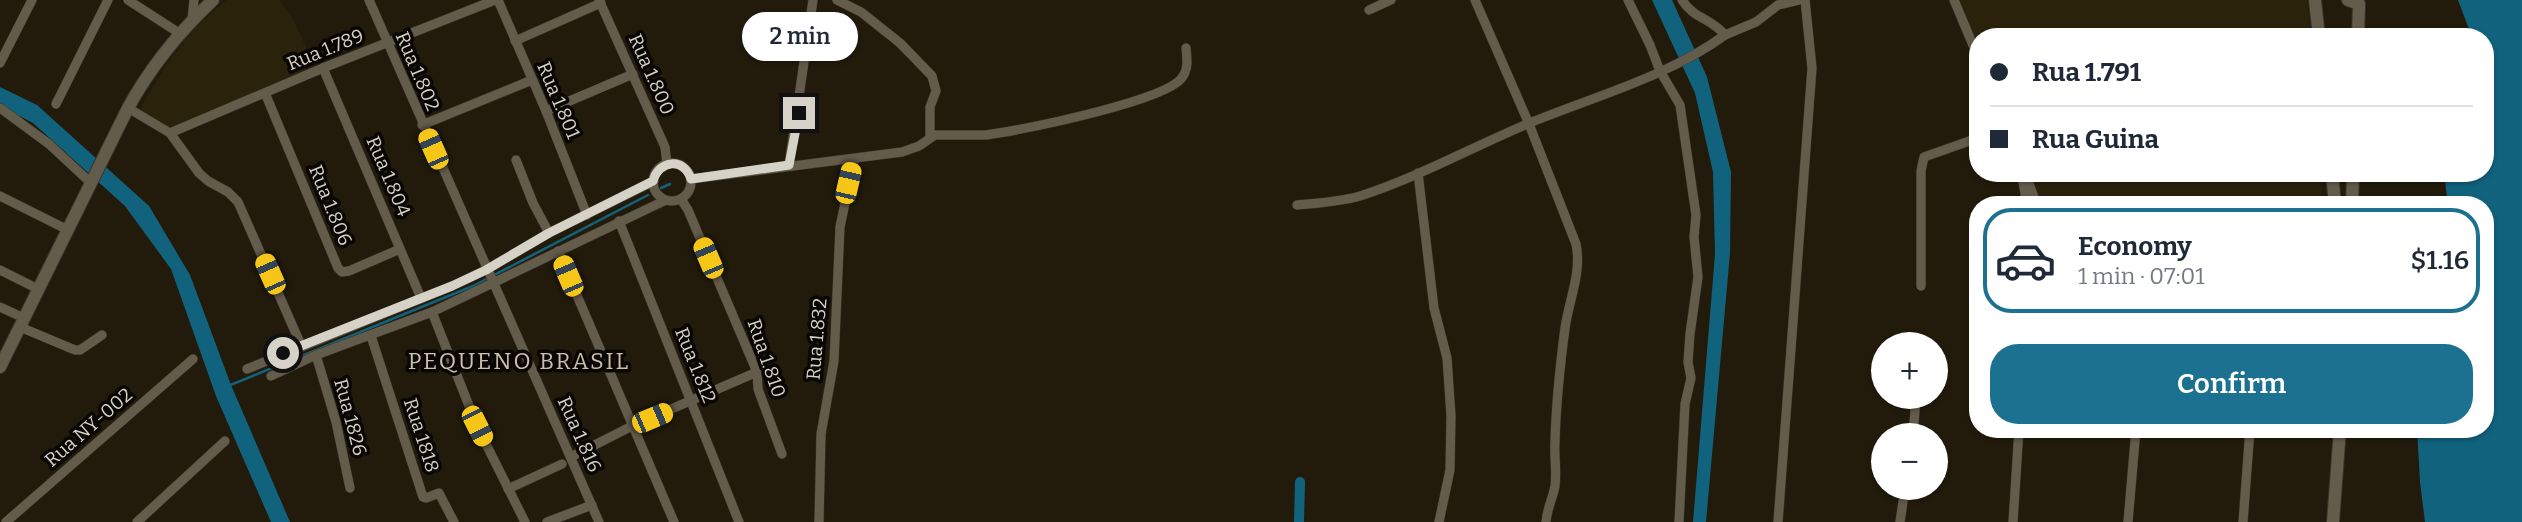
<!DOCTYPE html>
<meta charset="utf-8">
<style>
body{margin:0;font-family:Bitter,serif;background:#f6f6f7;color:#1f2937;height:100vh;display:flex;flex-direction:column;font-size:26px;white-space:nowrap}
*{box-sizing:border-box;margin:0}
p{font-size:23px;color:#747a83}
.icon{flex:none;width:38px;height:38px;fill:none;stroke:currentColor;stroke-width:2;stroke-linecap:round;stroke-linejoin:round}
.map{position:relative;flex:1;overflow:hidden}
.panel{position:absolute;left:1969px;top:196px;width:525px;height:242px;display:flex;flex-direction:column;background:#fff;border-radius:28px;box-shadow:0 2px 5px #0004}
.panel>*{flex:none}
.banner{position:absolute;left:1969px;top:28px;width:525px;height:154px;border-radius:28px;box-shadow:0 2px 5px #0004;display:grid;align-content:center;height:154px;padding:0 21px;background:#fff}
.buttons{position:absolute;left:1871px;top:332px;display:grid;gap:14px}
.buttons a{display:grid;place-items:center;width:77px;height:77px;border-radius:50%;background:#fff;box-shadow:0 2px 5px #0004;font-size:35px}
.end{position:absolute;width:32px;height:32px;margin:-16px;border:9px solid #d6d2c8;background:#111;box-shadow:0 0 0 4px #111}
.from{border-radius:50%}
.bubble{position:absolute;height:49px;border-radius:24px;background:#fff;box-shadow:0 2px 5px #0004;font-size:23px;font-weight:600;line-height:49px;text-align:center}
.car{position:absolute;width:21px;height:42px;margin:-21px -10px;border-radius:9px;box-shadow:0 0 5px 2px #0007;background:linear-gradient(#f5c518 24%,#345 0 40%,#f5c518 0 76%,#345 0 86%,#f5c518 0)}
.banner b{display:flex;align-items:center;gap:24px;height:66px;font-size:26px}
.banner b+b{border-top:2px solid #e0e1e3}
.banner i{width:18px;height:18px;background:#1f2937}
ul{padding:12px 0 0;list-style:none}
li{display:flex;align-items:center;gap:21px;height:105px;margin:0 14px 10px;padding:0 7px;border:4px solid transparent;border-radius:28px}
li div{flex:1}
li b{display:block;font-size:26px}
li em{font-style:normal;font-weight:600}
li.current{border-color:#1c7190}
li>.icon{width:63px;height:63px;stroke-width:1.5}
.primary-button{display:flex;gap:14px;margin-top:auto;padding:14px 21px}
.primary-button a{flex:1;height:80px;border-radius:28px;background:#1c7190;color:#fff;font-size:28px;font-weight:600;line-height:80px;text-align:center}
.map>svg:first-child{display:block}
</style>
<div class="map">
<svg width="2522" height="522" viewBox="0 0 2522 522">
<rect width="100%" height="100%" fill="#221b0c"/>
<g fill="#2b220c">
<polygon points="226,0 279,0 290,14 316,67 170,129 139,110 167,64 192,31"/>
<polygon points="1959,0 2307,0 2311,37 1978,37 1977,46"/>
<polygon points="2029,173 2320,173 2322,205 2041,205"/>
</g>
<g fill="#11637d">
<polygon points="1652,0 1672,0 1707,77 1731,172 1730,253 1706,522 1693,522 1715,254 1713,172 1695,93"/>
<polygon points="2458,0 2522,0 2522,522 2425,522 2420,482 2417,429 2485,429 2485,205 2448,205 2444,173 2485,173 2485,37 2472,37"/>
<polygon points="0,87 37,105 149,206 190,275 231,385 290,522 271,522 216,396 171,269 125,206 33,123 0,106"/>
</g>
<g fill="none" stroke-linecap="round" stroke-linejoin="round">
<g stroke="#11637d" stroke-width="2.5">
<polyline points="661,188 670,184"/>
<polyline points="228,386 473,286 648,195"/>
</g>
<polyline stroke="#11637d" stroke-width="10" points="1299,522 1300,482"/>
<g stroke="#38332c" stroke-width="10">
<g id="street">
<polyline points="128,0 179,33"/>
<polyline points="369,0 599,522"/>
<polyline points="498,0 546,111 587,215"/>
<polyline points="599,0 665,147 667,164"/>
<polyline points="837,0 861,12 900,43 932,76 936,91 930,107 930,136"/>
<path d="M1475 0 1529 124 1576 244C1582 272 1569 300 1565 328 1560 366 1556 404 1555 442 1554 457 1557 471 1555 486 1553 498 1547 508 1546 522"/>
<polyline points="1628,0 1650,45 1660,71 1680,105 1696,215 1694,237 1698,277 1690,334 1688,362 1691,378 1685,404 1679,522"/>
<path d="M1682 0C1694 19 1711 18 1725 35L1756 22 1778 5 1799 0"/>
<polyline points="1954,0 1978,57"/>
<polyline points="1369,10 1391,0"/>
<polyline points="192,20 194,0"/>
<polyline points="515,41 601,3"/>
<polyline points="0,63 32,0"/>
<polyline points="323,68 421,298"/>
<polyline points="265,93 338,268 342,272 349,271 400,249"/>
<polyline points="56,104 108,0"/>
<polyline points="0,108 49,144 91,183"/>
<polyline points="128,108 170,133 199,173 208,181 228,192 238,202 301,345"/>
<polyline points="546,111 633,74"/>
<polyline points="422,125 532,80"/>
<polyline points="170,133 323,68 495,0"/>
<polyline points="516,160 533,203 549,233"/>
<circle cx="672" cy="182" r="19"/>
<polyline points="789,165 813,0"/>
<polyline points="1418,173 1434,308 1447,358 1451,416 1450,470 1439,522"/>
<polyline points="2025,173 2037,205"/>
<polyline points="2022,176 2027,205"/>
<path d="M691 179 902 152 919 146 935 135H986L1005 132C1039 126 1161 101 1181 79 1189 70 1187 58 1186 48"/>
<polyline points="0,196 68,230"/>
<polyline points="681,199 688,210 757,372 758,389 782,454"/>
<path d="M1297 205C1318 203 1340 202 1360 196 1419 177 1474 146 1532 122 1596 96 1669 76 1725 35"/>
<polyline points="619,221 739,522"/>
<polyline points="558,251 674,522"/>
<polyline points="0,270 38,289"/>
<polyline points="1921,286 1921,171 1924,157 1978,138"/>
<polyline points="0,307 24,318"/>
<polyline points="432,312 477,426 525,522"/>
<polyline points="20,327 75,350 80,350 102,335"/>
<polyline points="371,336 423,497 426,498 439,493 454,522"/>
<polyline points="316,355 336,422 350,488"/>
<polyline points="247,369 452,286 486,270 549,233 654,181"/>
<polyline points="271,376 316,355 432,312 666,200"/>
<polyline points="1913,436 1916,397"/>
<polyline points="571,457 632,426 757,372"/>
<polyline points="508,489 562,464"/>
<polyline points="6,522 193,359"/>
<polyline points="137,522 225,441"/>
<polyline points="547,522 592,505"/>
<polyline points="819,522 821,434 834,361 840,227 854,160"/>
<polyline points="1778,522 1812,68 1805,0"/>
<polyline points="1900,522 1905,488"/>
<polyline points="2013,522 2019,429"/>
<polyline points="2128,522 2136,429"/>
<polyline points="2243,522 2250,429"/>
</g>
</g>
<g stroke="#38332c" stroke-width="14">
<g id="secondary">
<polyline points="2315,0 2319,37"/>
<polyline points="2348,0 2359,4 2358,37"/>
<polyline points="2332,173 2335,205"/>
<polyline points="2352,205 2353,173"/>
<path d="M0 367 128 108C151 66 178 33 213 0"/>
<polyline points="2333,522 2340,429"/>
</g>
</g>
<use href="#street" stroke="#645c4b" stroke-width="9"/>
<use href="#secondary" stroke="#645c4b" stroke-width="12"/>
</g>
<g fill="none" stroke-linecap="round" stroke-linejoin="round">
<path stroke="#d6d2c8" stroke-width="9" d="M283 353 452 286 486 270 549 233 653 181C659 160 684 157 691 179L789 165 799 113"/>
</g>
<g text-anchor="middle" stroke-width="7" stroke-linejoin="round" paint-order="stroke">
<g font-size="19" fill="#d6d2c8" stroke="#090603">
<text transform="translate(325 49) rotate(-22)" y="7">Rua 1.789</text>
<text transform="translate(418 71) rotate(67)" y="7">Rua 1.802</text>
<text transform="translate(652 74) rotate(66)" y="7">Rua 1.800</text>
<text transform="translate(559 100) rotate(67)" y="7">Rua 1.801</text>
<text transform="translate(389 176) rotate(67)" y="7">Rua 1.804</text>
<text transform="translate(331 205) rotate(68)" y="7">Rua 1.806</text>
<text transform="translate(816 339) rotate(-85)" y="7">Rua 1.832</text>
<text transform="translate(767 358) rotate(71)" y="7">Rua 1.810</text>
<text transform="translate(696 365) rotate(68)" y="7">Rua 1.812</text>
<text transform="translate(351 417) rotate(75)" y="7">Rua 1826</text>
<text transform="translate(88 427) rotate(-41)" y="7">Rua NY-002</text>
<text transform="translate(580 434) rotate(66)" y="7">Rua 1.816</text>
<text transform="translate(422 435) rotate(72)" y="7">Rua 1818</text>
</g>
<g font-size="23" letter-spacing="2" fill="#c9c0ad" stroke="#090603">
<text x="519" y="369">PEQUENO BRASIL</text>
</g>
</g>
</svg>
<div class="buttons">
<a>+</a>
<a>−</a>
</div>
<i class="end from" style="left:283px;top:353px"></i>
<i class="end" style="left:799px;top:113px"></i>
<div class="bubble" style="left:742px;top:12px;width:116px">2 min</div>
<i class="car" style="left:433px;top:149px;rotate:336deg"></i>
<i class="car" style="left:848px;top:183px;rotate:13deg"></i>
<i class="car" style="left:708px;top:258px;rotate:337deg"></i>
<i class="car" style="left:270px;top:274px;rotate:336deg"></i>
<i class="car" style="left:568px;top:276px;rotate:337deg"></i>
<i class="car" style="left:652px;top:418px;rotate:67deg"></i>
<i class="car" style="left:477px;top:426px;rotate:153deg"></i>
<div class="banner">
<b><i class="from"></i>Rua 1.791</b>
<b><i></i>Rua Guina</b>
</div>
<section class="panel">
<ul>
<li class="current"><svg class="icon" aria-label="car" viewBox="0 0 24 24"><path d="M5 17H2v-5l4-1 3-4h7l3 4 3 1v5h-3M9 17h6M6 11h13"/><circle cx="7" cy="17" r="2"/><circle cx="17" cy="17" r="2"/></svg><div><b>Economy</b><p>1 min · 07:01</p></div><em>$1.16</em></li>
</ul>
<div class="primary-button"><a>Confirm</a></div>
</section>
</div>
